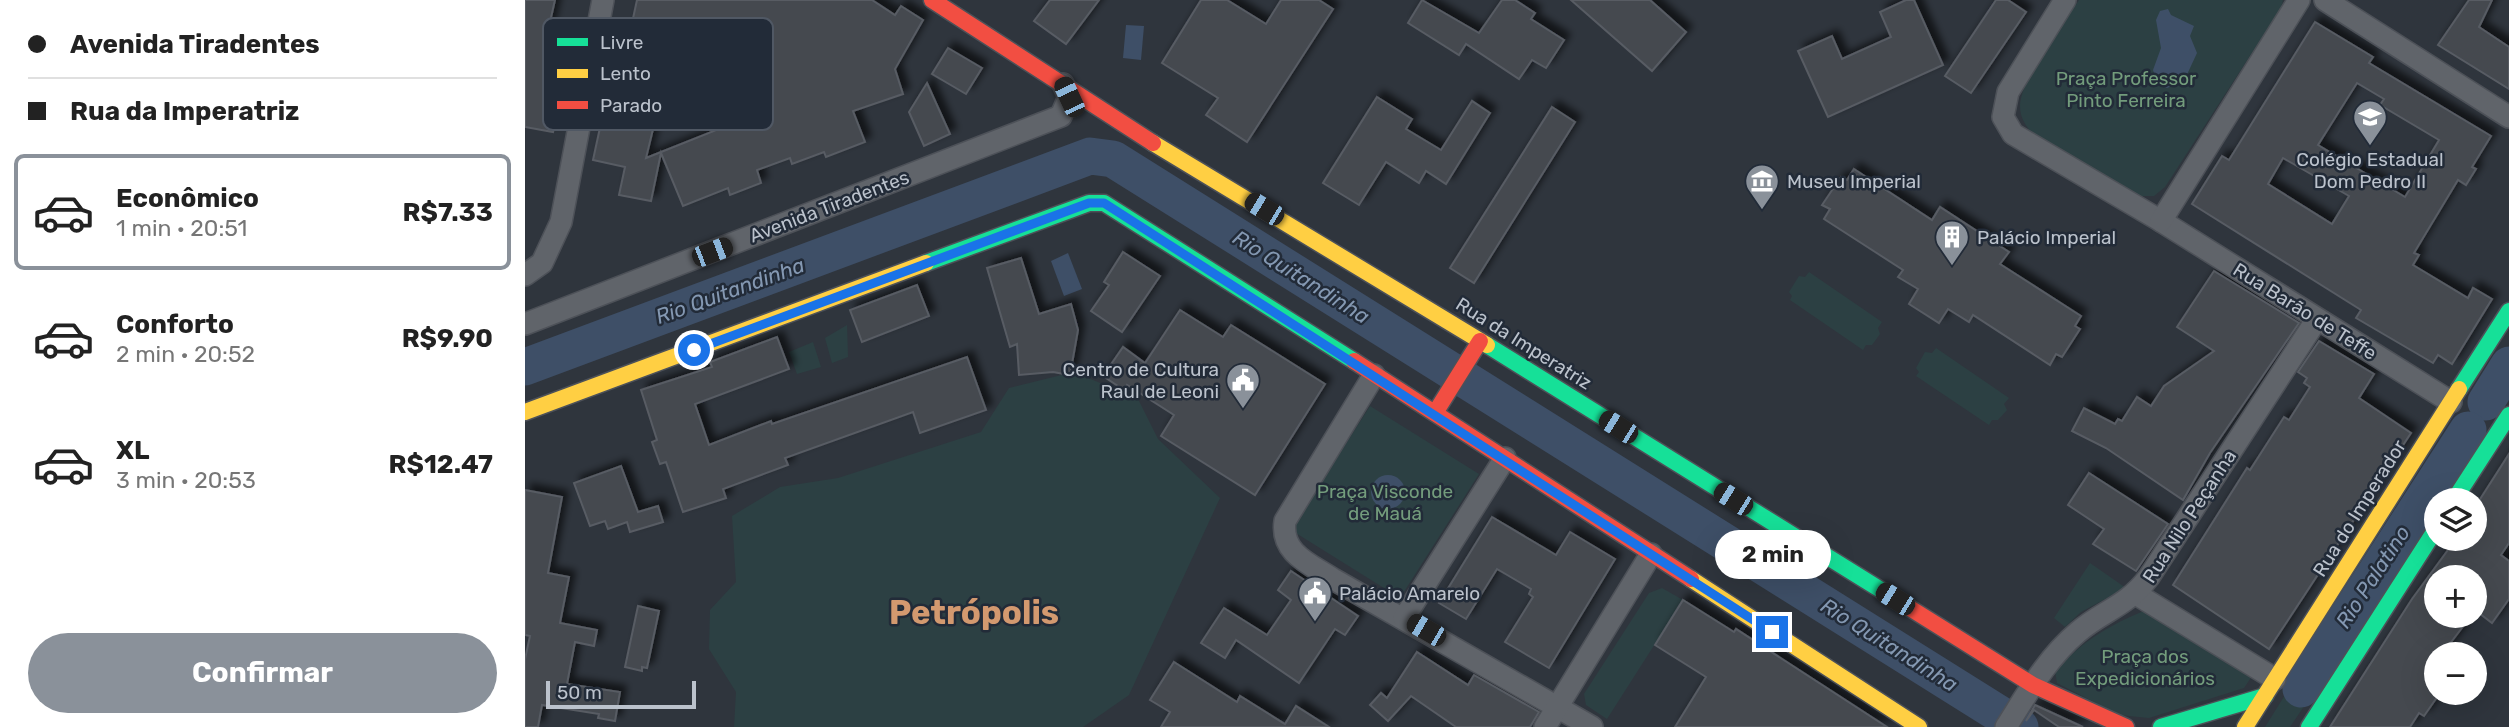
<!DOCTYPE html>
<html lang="pt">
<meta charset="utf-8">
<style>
body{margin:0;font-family:Rubik,sans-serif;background:#f6f6f6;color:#222;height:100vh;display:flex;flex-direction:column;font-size:26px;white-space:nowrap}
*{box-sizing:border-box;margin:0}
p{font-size:23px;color:#767676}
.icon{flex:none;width:38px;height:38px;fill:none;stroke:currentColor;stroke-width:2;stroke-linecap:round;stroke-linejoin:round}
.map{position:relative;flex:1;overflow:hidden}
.panel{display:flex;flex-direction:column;background:#fff;width:525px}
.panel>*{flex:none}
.top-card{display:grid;align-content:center;height:154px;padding:0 28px;background:#fff}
.tools{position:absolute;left:1899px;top:488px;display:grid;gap:14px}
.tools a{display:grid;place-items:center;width:63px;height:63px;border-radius:50%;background:#fff;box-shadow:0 7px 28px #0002;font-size:35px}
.scale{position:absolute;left:21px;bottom:18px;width:150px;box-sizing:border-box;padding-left:7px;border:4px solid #bbc2cc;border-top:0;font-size:19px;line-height:24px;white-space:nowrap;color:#bbc2cc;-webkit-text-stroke:5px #222b38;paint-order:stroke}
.end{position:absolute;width:32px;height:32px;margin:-16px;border:9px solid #1a73e8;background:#fff;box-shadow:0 0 0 4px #fff}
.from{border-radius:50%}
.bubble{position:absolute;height:49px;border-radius:24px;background:#fff;box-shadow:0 7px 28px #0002;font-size:23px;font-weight:700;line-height:49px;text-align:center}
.car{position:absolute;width:21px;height:42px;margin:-21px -10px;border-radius:9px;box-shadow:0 0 5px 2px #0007;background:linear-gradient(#222 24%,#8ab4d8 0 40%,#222 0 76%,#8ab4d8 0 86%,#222 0)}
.top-card b{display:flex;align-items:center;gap:24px;height:66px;font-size:26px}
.top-card b+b{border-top:2px solid #e0e0e0}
.top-card i{width:18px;height:18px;background:#222}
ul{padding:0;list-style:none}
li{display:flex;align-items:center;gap:21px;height:116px;margin:0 14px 10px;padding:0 14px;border:4px solid transparent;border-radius:10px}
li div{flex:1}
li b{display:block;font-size:26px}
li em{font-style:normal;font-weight:700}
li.current{border-color:#8a919a}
li>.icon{width:63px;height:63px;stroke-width:1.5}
.primary-button{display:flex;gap:14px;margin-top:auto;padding:14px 28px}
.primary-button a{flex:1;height:80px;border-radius:42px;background:#8a919a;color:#fff;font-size:28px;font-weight:700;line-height:80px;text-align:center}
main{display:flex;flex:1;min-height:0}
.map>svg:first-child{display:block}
</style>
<main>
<section class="panel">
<div class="top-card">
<b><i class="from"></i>Avenida Tiradentes</b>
<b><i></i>Rua da Imperatriz</b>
</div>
<ul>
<li class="current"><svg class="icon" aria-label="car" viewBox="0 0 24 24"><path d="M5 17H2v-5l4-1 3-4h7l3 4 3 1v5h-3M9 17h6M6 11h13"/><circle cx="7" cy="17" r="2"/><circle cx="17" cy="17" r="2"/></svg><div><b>Econômico</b><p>1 min · 20:51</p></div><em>R$7.33</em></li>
<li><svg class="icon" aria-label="car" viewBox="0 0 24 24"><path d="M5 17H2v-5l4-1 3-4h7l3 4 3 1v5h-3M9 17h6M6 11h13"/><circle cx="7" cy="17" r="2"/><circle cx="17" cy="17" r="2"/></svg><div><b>Conforto</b><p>2 min · 20:52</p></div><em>R$9.90</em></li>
<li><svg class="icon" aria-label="car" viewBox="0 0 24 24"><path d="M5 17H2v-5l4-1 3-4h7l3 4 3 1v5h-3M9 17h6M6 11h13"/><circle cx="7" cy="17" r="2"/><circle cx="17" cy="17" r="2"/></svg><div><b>XL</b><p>3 min · 20:53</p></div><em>R$12.47</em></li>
</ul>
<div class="primary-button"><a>Confirmar</a></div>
</section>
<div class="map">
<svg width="1984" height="727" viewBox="0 0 1984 727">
<defs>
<filter id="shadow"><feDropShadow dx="6" dy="-6" stdDeviation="3.5" flood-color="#0009"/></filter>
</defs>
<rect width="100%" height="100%" fill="#2f353d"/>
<g fill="#2c4043">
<path d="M1554 0H1758L1756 8 1640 187 1629 196H1611L1509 136C1502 127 1495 119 1495 106 1495 79 1538 25 1554 0Z"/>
<polygon points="1284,272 1357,322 1353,328 1355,334 1347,345 1341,345 1338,350 1265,300 1267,296 1264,292 1274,276 1280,277"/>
<polygon points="322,325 323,357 307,363 300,338"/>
<polygon points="288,342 296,367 272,374 264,352"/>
<polygon points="1411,348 1484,398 1479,404 1482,410 1473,420 1467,420 1464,425 1391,376 1394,372 1391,368 1400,352 1407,353"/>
<polygon points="549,372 613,399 633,439 695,498 604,695 558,727 209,727 211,692 184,649 185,610 211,582 207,516 255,487 313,478 456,432 484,388"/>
<polygon points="845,406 954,474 875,598 766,530"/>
<polygon points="1565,563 1601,588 1556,612 1540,627 1529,618"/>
<polygon points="1137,588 1158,600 1082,719 1061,705 1059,694 1124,593"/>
<path d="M1623 609 1729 673 1719 688 1624 718 1594 715 1532 683 1530 671C1560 639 1583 626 1623 609Z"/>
<polygon points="1767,684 1786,696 1765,727 1740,727"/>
</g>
<g fill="#3e4f67">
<polygon points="1643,9 1646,15 1669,26 1665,36 1672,53 1659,81 1642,88 1633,85 1628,70 1636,48 1631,20 1635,11"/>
<polygon points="601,25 619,26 616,60 598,58"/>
<polygon points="543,253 557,289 539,296 526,261"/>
<circle cx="863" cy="492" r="17"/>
</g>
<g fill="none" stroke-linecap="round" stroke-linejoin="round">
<g stroke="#3e4f67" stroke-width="37">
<polyline points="0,367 565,156 588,159 1495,727"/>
<polyline points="1961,402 1984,365"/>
<polyline points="1776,689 1943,430"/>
</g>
</g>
<g fill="#444a50" stroke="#585c64" stroke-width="2" fill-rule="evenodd" filter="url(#shadow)">
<polygon points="0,0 30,0 20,44 27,70 21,94 37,96 28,132 0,127"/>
<path d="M112 0H347L370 15 376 6 398 20 370 69 378 94 328 111 340 142 301 157 299 152 267 164 265 158 232 170 236 183 205 195 203 188 158 206 136 153 126 201 94 195 100 167 68 160 76 123H99L118 40 104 37ZM170 33 199 39 194 78 181 91 194 103 177 120 189 131 121 158 148 47 166 51Z"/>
<polygon points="525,0 574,0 541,44 509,21"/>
<polygon points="676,0 702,0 741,24 756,0 794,0 808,9 722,142 681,115 693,98 637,63"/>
<polygon points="897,0 954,33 977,0 990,0 1010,13 1006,19 1039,40 1021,68 1007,60 994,79 941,44 934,55 883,23"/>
<polygon points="1046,0 1125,0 1161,32 1127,71"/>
<polygon points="1381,0 1389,0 1418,65 1303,117 1273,51 1307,36 1317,59 1366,37 1355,12"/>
<polygon points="1471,0 1483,0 1501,12 1446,93 1420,76"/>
<polygon points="1944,0 1967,0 1954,27 1984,47 1984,89 1913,45"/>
<path d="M1790 22 1848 57 1844 63 1966 136 1947 167 1951 169 1941 185 1933 180 1889 253 1894 255 1888 265 1943 298 1948 288 1967 299 1927 364 1913 355 1908 363 1831 318 1836 310 1667 204 1697 156 1704 160ZM1832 83 1859 99 1855 105 1914 140 1880 197 1793 145ZM1758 158 1824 196 1807 224 1743 184Z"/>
<polygon points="423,48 457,68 441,94 407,74"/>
<polygon points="402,83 425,134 399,146 384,112"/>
<polygon points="852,97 887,119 881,129 916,150 947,101 965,113 921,184 901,171 894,183 861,162 834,205 798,183"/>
<polygon points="1027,107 1050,122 949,283 925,268"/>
<polygon points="1329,169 1407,220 1415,207 1484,252 1475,264 1556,316 1550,326 1555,329 1537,357 1531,354 1525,365 1448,315 1444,322 1423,309 1414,323 1384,304 1393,289 1373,277 1378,270 1299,219 1305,209 1297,205 1316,177 1322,180"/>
<polygon points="598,252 635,276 597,332 566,311 584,285 579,282"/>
<polygon points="496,258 514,314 546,304 553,330 545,375 528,372 494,375 492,344 485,347 462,268"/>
<polygon points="1689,271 1774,323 1685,453 1658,500 1581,448 1547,431 1559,408 1590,424 1593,419 1597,421 1612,397 1626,406 1639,386 1689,351 1652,327"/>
<polygon points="392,285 404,316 337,342 325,310"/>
<polygon points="655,310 698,337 706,325 800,384 730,495 636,436 649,415 602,385 599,390 578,376 598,347 620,363"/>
<polygon points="252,337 264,369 170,404 184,445 246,421 247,424 442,357 461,410 395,433 388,412 260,458 263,465 198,489 201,498 158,512 141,462 135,464 127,442 132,440 116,390 187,367 185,362"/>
<polygon points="1794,341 1849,374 1834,398 1886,433 1744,649 1648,585 1722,468 1725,470 1759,417 1764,420 1785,387 1779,383 1782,378 1773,372"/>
<polygon points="1984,454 1984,543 1976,555 1984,561 1984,599 1967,623 1950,610 1950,578 1911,578 1911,616 1946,616 1917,654 1911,654 1911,693 1915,693 1899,716 1894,713 1885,727 1805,727 1887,599 1931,539 1950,539 1950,507"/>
<polygon points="96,466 113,512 133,506 138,522 105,532 102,522 83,529 80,521 65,526 49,483"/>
<polygon points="1564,473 1643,524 1611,571 1568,544 1579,529 1543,505"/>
<polygon points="0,490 37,497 23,573 44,577 35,623 72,630 69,646 50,642 42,684 95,692 90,721 73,718 74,714 17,705 13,727 0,727 0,659 5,636 0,635"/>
<polygon points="967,517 1031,555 1045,532 1090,559 1024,668 980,642 1008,597 1004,594 1006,589 972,569 941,619 914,603"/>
<polygon points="766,571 833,616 820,635 810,629 774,683 711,640 700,658 676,643 699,608 742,635 766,600 753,590"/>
<polygon points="1158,600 1209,632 1211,629 1362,727 1150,727 1181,677 1130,645"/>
<polygon points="113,606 134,611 122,668 117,667 117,671 100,667"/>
<polygon points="892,652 943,685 949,675 1014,712 1005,727 931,727 886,696 863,721 845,705 856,693 862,698"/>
<polygon points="649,662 712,702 715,696 760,724 771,706 804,727 636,727 645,712 625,700"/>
<polygon points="1510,705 1558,727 1534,727 1509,710 1501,721"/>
</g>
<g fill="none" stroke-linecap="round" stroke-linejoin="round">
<g stroke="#4d5158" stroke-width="24">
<g id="street">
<polyline points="1540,0 1483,92 1478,117 1488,134 1636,221 1926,402"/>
<polyline points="1800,0 1984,117"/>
<polyline points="1636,221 1774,0"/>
<polyline points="0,275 17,263 36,222 78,0"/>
<polyline points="0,324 536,116 544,97 538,84"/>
<path d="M849 375 760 521C755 553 785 564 808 579L1067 727"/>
<polyline points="1611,594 1750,679"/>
<polyline points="879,618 980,458"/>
<polyline points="1020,727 1126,554"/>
<path d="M1481 727C1502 694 1522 658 1553 632 1579 610 1601 607 1624 577L1792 319"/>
</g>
</g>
<g stroke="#4d5158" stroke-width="19">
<g id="fast">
<polyline points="401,263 564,203 579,203 829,361"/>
<polyline points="962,345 1364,595"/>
<polyline points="1934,389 1984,311"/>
<polyline points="1929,500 1984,415"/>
<polyline points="1636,727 1740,696"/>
<polyline points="1784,727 1911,529"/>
</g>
</g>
<g stroke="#4d5158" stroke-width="19">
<g id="slow">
<polyline points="628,143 962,345"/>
<polyline points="0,412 401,263"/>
<polyline points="1166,579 1394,727"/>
<polyline points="1720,727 1934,389"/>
</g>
</g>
<g stroke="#4d5158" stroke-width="19">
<g id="jam">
<polyline points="407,0 628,143"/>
<polyline points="829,361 1166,579"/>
<polyline points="910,413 955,341"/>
<polyline points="1364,595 1508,685 1601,727"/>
</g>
</g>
<use href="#street" stroke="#60646a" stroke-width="21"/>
<use href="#fast" stroke="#16e098" stroke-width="16"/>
<use href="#slow" stroke="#ffcf43" stroke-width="16"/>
<use href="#jam" stroke="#f24e42" stroke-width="16"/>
</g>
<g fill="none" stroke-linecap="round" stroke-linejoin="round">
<polyline stroke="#1a73e8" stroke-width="9" points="169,350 564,203 579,203 1247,632"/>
</g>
<defs>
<g id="school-pin" transform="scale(1.75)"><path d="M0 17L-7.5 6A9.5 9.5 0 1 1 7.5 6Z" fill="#8a919a" stroke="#222b38"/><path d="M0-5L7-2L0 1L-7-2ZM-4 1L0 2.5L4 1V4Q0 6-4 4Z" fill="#fff"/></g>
<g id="museum-pin" transform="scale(1.75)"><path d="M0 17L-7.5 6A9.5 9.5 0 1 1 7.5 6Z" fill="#8a919a" stroke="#222b38"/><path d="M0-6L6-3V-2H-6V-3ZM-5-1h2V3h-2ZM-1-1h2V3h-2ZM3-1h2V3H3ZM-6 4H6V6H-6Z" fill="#fff"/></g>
<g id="building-pin" transform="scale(1.75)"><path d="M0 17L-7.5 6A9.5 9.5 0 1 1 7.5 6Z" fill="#8a919a" stroke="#222b38"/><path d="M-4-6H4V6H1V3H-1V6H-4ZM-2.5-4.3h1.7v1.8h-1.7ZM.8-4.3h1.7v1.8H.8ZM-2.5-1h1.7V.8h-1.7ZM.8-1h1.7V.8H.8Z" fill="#fff"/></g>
<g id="civic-pin" transform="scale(1.75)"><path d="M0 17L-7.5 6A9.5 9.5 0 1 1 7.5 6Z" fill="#8a919a" stroke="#222b38"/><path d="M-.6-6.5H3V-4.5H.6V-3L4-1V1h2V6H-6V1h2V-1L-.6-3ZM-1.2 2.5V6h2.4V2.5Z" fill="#fff"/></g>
</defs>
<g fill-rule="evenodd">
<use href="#school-pin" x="1845" y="117"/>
<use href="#museum-pin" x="1237" y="181"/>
<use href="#building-pin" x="1427" y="237"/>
<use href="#civic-pin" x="718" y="380"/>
<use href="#civic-pin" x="790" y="593"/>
</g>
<g text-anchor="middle" stroke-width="5" stroke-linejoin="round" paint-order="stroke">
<g font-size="19" fill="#739c7c" stroke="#222b38">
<text x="1601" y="85">Praça Professor<tspan x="1601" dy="22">Pinto Ferreira</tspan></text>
<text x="860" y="498">Praça Visconde<tspan x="860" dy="22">de Mauá</tspan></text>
<text x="1620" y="663">Praça dos<tspan x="1620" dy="22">Expedicionários</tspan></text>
</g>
<g font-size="19" fill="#bbc2cc" stroke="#222b38" text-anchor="start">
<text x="1845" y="166" text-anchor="middle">Colégio Estadual<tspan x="1845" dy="22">Dom Pedro II</tspan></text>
<text x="1262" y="188">Museu Imperial</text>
<text x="1452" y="244">Palácio Imperial</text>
<text x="694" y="376" text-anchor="end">Centro de Cultura<tspan x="694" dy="22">Raul de Leoni</tspan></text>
<text x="814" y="600">Palácio Amarelo</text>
</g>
<g font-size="19" fill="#bbc2cc" stroke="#222b38">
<text transform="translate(304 206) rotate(-21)" y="7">Avenida Tiradentes</text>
<text transform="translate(1780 311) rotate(32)" y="7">Rua Barão de Teffe</text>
<text transform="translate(999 343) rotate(32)" y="7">Rua da Imperatriz</text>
<text transform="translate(1834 508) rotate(-58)" y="7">Rua do Imperador</text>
<text transform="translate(1664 516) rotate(-57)" y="7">Rua Nilo Peçanha</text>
</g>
<g font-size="21" font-style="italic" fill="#8498b2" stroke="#222b38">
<text transform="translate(776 277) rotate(32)" y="7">Rio Quitandinha</text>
<text transform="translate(205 291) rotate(-20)" y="7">Rio Quitandinha</text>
<text transform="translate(1848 577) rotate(-57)" y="7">Rio Palatino</text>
<text transform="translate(1364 645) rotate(32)" y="7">Rio Quitandinha</text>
</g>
<g font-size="33" font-weight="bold" fill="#d3996f" stroke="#222b38">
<text x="449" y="624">Petrópolis</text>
</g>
</g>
<rect x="18" y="18" width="230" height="112" rx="10" fill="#222b38" stroke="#505864" stroke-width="2"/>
<rect x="32" y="38" width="31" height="8" fill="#16e098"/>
<rect x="32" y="69" width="31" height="9" fill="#ffcf43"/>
<rect x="32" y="101" width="31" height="8" fill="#f24e42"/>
<g font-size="19" fill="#bbc2cc">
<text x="75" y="49">Livre</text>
<text x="75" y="80">Lento</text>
<text x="75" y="112">Parado</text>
</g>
</svg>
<div class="tools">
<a><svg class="icon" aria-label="layers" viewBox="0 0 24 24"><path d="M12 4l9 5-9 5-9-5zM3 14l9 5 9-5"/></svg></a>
<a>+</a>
<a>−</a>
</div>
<div class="scale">50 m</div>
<i class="end from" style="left:169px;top:350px"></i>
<i class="end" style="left:1247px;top:632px"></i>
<div class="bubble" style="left:1190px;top:530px;width:116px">2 min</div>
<i class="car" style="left:544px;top:97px;rotate:335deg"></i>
<i class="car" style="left:739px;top:209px;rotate:301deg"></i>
<i class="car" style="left:187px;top:252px;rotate:69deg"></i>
<i class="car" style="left:1093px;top:427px;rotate:302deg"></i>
<i class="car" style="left:1208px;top:499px;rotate:302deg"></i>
<i class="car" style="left:1370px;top:599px;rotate:302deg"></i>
<i class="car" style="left:901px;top:630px;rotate:300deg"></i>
</div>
</main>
